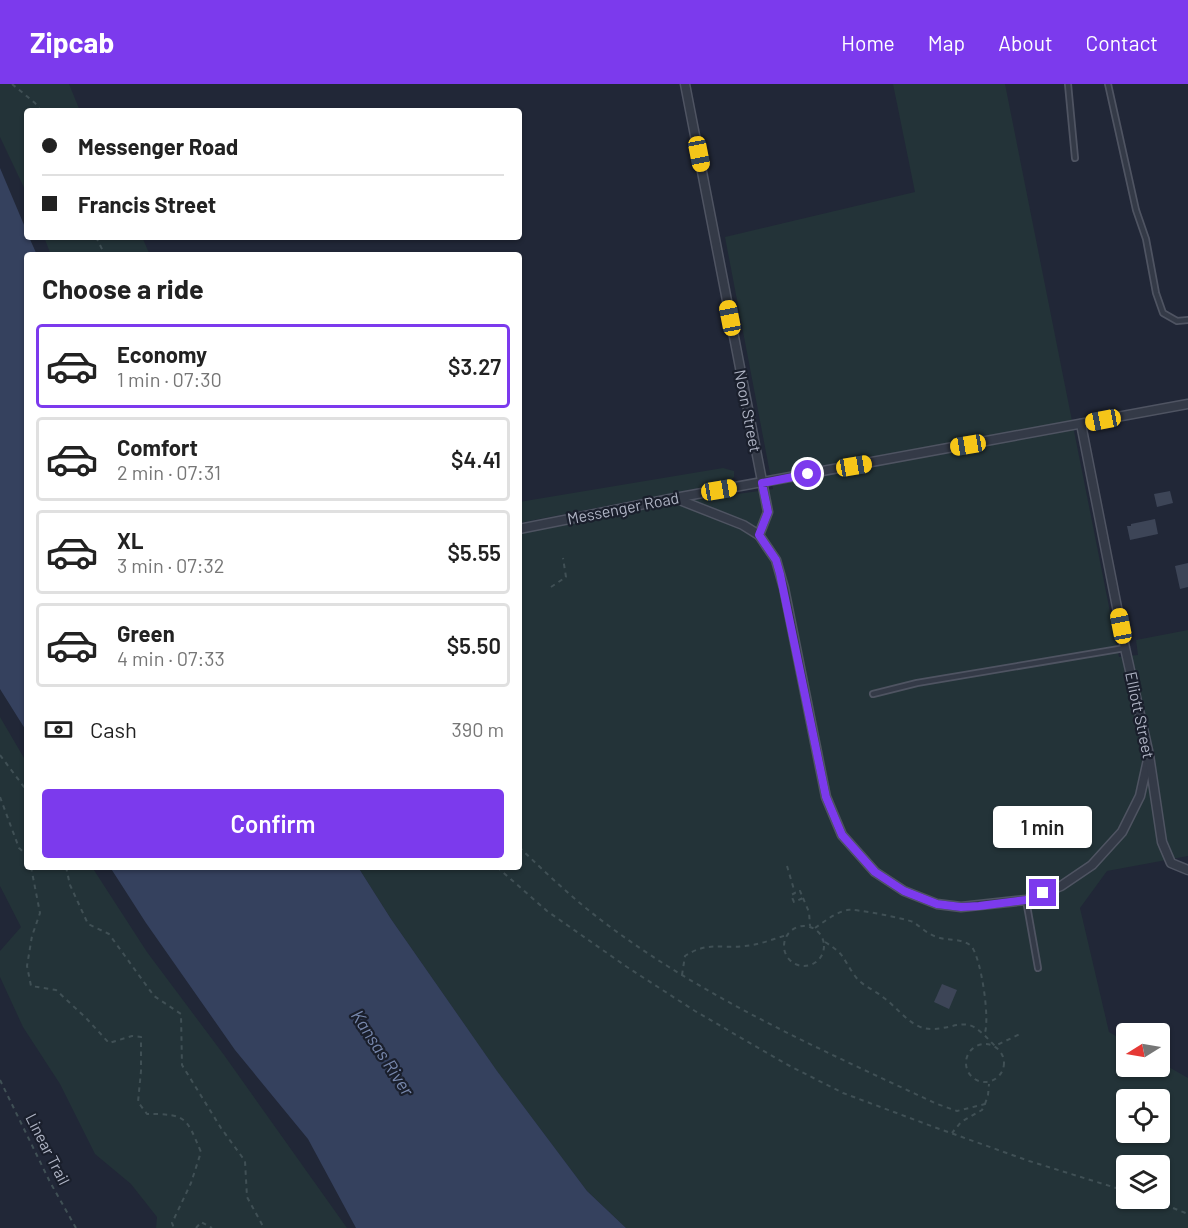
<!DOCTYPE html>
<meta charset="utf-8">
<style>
body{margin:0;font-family:Barlow,sans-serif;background:#f6f6f6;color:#222;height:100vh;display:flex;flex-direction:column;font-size:22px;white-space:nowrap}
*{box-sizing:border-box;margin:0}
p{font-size:20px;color:#767676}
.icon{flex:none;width:33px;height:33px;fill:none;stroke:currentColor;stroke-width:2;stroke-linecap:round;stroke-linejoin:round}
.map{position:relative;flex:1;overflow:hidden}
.panel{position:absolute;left:24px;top:168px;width:498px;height:618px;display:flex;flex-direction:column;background:#fff;border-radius:6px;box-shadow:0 2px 4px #0004}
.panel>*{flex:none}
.banner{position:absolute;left:24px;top:24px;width:498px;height:132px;border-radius:6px;box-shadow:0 2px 4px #0004;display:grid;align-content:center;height:132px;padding:0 18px;background:#fff}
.needle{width:39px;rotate:259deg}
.controls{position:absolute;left:1116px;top:939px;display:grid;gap:12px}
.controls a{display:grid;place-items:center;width:54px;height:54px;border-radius:6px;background:#fff;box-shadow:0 2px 4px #0004;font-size:30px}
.end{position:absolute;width:27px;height:27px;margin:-14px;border:8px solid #7c3aed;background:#fff;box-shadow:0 0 0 3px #fff}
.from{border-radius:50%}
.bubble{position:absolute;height:42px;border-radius:6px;background:#fff;box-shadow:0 2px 4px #0004;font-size:20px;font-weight:600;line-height:42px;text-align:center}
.car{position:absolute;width:18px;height:36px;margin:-18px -9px;border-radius:8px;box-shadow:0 0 4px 2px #0007;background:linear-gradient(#f5c518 24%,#345 0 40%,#f5c518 0 76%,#345 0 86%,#f5c518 0)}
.banner b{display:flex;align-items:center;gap:21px;height:57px;font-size:22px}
.banner b+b{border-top:2px solid #e0e0e0}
.banner i{width:15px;height:15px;background:#222}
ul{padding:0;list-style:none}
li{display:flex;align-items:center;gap:18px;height:84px;margin:0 12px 9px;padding:0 6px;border:3px solid #e0e0e0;border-radius:6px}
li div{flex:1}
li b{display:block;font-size:22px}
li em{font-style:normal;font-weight:600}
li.on{border-color:#7c3aed}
li>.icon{width:54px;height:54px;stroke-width:1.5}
h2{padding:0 18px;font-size:27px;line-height:72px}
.pay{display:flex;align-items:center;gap:15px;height:66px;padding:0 18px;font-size:22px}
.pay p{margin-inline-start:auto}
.action{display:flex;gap:12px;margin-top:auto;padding:12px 18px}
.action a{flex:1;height:69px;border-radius:6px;background:#7c3aed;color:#fff;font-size:24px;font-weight:600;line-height:69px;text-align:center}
header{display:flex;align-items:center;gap:36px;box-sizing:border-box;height:84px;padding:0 30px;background:#7c3aed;color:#fff}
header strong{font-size:28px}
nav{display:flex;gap:33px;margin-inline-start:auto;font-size:21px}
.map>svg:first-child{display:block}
</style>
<header>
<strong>Zipcab</strong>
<nav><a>Home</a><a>Map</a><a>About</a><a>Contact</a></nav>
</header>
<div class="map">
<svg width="1188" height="1144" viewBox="0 0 1188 1144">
<rect width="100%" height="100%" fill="#212737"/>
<g fill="#233338" fill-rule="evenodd">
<polygon points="0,0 69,0 80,27 27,27 27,110 0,53"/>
<path d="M893 0H1005L1119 573 1138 571 1136 556 1188 546V772L1107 787 1080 824 1109 948 1126 958V982H1160V978L1188 994V1144H626L587 1107 496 986 391 835 358 783H519V441L773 405 725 153 915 108ZM1126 1016H1160V1048H1126ZM1126 1082H1160V1114H1126Z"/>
<polygon points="44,153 142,153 150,171 51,171"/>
<polygon points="723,384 734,387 734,393 729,398 519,439 519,418"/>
<polygon points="0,633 27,679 27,783 92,783 147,868 224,971 347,1144 156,1144 157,1133 131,1100 95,1070 60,1000 23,943 0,893 0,867 21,843 0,802"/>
</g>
<g fill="#35415e">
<polygon points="0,84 27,148 27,153 29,153 37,171 27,171 27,648 0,605"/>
<polygon points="110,783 358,783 391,835 497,987 587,1107 626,1144 356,1144 308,1055 235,966 146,839"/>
</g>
<g fill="#3d4557">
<polygon points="1170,407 1173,419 1157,423 1154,410"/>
<polygon points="1155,435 1158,450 1130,456 1127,442 1131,442 1131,440"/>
<polygon points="1188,479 1188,503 1180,505 1175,482"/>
<polygon points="942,900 957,906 949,925 934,918"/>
</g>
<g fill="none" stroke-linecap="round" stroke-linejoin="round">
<g stroke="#4f5462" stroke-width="8">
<g id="service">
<polyline points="1068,0 1075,74"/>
<polyline points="1108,0 1136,126 1146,155 1156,209 1163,229 1177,237 1188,236"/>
<polyline points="873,610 917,599 1125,564"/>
<polyline points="1026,816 1038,884"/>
</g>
</g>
<g stroke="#4f5462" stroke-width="11">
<g id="minor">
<polyline points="685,0 768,428 759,451 776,476 784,504 826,713 842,751 875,788 904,807 937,820 961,823 1026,816 1061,802 1092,781 1122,748 1140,712 1149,671"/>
<polyline points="1081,340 1125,564 1149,671 1162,758 1171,779 1188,786"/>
<polyline points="677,415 743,441 759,451"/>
<polyline points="519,445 675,414 1188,320"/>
</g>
</g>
<g stroke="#405055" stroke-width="2" stroke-dasharray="4.5 4.5" stroke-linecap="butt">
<polyline points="12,0 35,19 41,27"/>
<polyline points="96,153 105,171"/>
<polyline points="551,503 566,493 563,474"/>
<polyline points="0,671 27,707"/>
<polyline points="0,713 19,764 27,771"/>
<path d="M519 763C545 788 572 814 601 836 703 914 822 966 937 1020L957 1027 985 1020 982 1026 961 1038 952 1049"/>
<polyline points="787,782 795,809 791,811 794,818 803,814 800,807 795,809"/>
<path d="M31 783 40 829 32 852 27 882 31 902 56 906 86 934 109 959 132 952 141 953V987L138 1018 147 1030C187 1030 186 1033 201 1068L191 1099 172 1139 174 1144"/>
<polyline points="66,783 70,801 88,840 109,850 154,912 181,930 182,981 221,1044 245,1077 247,1113 264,1144"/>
<polyline points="497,783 547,827 627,883 695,927 786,980 843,1009 934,1043 1029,1077 1126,1107"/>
<polyline points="803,814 809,828 810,842"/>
<circle cx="804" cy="862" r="20"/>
<path d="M815 844C825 837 835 829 847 826 853 824 907 835 913 838 921 843 927 850 937 853 947 857 963 854 971 862 981 872 991 939 984 951"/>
<path d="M825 858C846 871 842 874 855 892 862 902 875 906 884 914 895 922 904 934 916 941 938 953 958 934 974 943 982 948 988 955 995 962L1020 950"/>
<path d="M682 891 685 872C708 857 721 865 745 862 759 861 773 855 787 851"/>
<circle cx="985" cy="979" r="19"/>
<polyline points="0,996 50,1098 76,1144"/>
<polyline points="985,1020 988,1011 989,1000"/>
<polyline points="1148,1114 1188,1130"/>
<polyline points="196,1144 201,1138 212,1144"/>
</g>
<use href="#service" stroke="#343a47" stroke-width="4.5"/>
<use href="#minor" stroke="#343a47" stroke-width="8"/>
</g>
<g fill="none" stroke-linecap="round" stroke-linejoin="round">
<polyline stroke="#7c3aed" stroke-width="8" points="808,390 762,399 768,428 759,451 776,476 780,490 826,713 842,751 875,788 904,807 937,820 961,823 979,822 1026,816 1043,809"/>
</g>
<g text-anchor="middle" stroke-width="4.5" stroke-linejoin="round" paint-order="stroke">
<g font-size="16" fill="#afb4c4" stroke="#1a1f2c">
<text transform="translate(748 327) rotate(79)" y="6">Noon Street</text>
<text transform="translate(623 424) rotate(-11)" y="6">Messenger Road</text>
<text transform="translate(1140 631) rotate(78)" y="6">Elliott Street</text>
<text transform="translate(48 1065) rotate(63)" y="6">Linear Trail</text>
</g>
<g font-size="18" font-style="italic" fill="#7787ac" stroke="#1a1f2c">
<text transform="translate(382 969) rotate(57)" y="6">Kansas River</text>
</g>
</g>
</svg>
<div class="controls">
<a><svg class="needle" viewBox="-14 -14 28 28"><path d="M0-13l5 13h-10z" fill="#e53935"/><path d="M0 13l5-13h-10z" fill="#767676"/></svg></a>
<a><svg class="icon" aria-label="locate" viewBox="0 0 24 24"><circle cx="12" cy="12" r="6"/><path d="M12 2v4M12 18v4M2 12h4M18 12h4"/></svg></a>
<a><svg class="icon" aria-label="layers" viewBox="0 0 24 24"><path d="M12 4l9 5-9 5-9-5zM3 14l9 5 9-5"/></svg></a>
</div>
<i class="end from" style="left:808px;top:390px"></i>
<i class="end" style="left:1043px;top:809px"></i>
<div class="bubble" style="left:993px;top:722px;width:99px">1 min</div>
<i class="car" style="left:699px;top:70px;rotate:169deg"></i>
<i class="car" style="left:730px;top:234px;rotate:349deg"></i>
<i class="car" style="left:1103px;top:336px;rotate:259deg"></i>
<i class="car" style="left:968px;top:361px;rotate:260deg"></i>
<i class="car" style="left:854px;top:382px;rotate:80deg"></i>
<i class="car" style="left:719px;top:406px;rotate:80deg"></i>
<i class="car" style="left:1121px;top:542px;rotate:349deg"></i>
<div class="banner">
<b><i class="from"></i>Messenger Road</b>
<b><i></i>Francis Street</b>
</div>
<section class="panel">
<h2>Choose a ride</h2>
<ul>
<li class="on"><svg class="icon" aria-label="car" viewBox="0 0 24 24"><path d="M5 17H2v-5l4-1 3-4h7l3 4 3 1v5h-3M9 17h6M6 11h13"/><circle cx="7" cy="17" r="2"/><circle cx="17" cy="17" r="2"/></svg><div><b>Economy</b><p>1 min · 07:30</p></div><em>$3.27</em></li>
<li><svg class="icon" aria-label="car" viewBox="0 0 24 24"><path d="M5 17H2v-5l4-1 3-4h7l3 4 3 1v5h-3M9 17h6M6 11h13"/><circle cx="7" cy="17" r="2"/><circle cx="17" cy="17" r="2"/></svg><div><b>Comfort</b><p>2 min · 07:31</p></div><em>$4.41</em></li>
<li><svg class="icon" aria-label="car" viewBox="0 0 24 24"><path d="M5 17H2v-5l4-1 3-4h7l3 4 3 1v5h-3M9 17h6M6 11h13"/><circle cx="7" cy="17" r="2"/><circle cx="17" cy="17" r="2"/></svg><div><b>XL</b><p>3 min · 07:32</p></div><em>$5.55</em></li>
<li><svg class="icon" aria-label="car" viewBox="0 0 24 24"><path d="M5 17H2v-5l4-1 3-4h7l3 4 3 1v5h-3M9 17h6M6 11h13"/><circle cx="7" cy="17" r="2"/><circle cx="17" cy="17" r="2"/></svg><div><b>Green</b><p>4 min · 07:33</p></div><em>$5.50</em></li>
</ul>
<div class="pay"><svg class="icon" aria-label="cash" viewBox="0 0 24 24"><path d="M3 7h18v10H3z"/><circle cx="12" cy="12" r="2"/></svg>Cash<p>390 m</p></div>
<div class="action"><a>Confirm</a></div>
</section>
</div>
